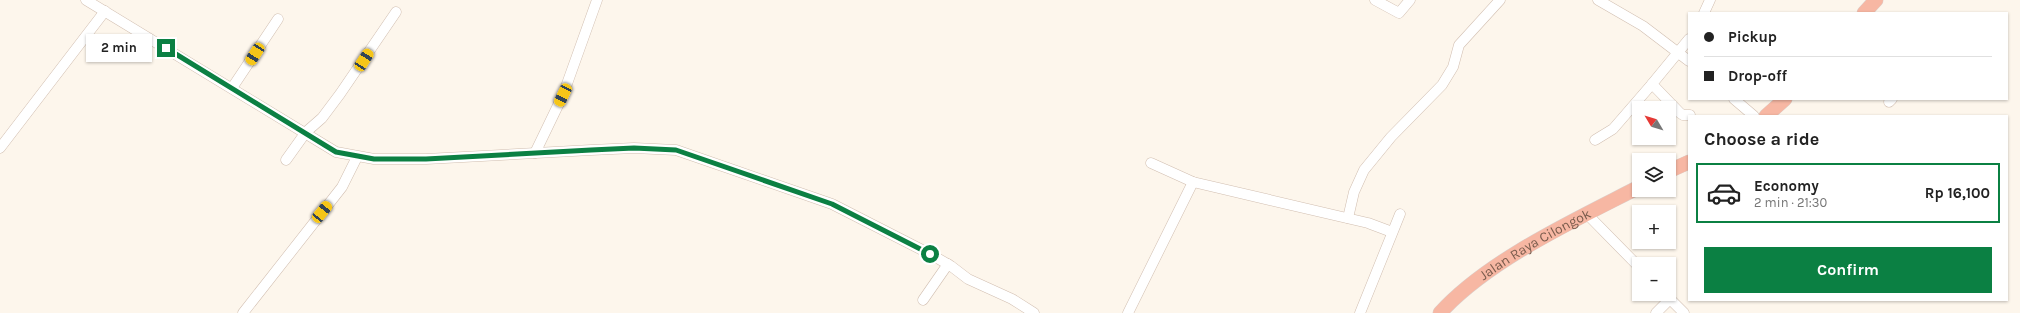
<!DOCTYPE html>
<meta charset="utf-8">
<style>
body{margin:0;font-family:Karla,sans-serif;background:#f2f2f2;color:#222;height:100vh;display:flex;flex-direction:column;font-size:15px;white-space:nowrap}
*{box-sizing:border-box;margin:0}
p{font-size:13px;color:#767676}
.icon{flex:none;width:22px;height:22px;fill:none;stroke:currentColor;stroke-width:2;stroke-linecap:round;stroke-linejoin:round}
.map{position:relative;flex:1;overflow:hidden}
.side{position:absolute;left:1688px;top:115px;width:320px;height:186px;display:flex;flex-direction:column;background:#fff;border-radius:0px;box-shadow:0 1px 3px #0004}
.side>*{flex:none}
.hud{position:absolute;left:1688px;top:12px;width:320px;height:88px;border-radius:0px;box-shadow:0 1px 3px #0004;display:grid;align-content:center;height:88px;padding:0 16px;background:#fff}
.needle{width:26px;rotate:308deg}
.buttons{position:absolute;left:1632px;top:101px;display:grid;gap:8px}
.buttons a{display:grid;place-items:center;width:44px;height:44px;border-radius:0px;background:#fff;box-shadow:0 1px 3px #0004;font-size:20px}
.end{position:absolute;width:18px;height:18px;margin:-9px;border:5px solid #0b8043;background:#fff;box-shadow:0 0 0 2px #fff}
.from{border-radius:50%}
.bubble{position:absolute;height:28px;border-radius:0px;background:#fff;box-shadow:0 1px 3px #0004;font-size:13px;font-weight:700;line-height:28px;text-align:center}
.car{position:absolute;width:12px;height:24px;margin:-12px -6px;border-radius:5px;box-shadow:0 0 3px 1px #0007;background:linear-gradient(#f5c518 24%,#345 0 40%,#f5c518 0 76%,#345 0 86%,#f5c518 0)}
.hud b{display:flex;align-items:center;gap:14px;height:38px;font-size:15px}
.hud b+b{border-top:1px solid #e0e0e0}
.hud i{width:10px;height:10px;background:#222}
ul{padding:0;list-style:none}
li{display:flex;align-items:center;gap:12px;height:60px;margin:0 8px 6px;padding:0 8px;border:2px solid transparent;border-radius:0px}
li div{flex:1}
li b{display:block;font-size:15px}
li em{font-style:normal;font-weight:700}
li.active{border-color:#0b8043}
li>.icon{width:36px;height:36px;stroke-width:1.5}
h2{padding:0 16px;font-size:18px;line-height:48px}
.cta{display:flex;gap:8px;margin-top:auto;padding:8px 16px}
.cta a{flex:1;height:46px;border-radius:0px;background:#0b8043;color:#fff;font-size:16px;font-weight:700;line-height:46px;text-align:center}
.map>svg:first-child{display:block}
</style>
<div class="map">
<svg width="2020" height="313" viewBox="0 0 2020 313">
<rect width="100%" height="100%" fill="#fdf6ec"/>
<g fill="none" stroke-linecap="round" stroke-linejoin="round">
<g stroke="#d1beb0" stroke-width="11">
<g id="minor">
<polyline points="86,0 336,152 374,159 426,159 591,150 634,148 676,150 832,204 930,254 951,266 968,279 1012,299 1034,313"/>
<polyline points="1375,0 1399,13 1410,0"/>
<polyline points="1598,0 1643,26 1689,61"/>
<polyline points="1704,13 1710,0"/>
<polyline points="1689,39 1652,84 1680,113 1683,115 1690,115"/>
<polyline points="232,88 278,19"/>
<polyline points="1734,99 1754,116"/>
<polyline points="1889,102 1892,99"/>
<polyline points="1595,140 1613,129 1652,84"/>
<polyline points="0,148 105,11"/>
<polyline points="535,153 563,95 597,0"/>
<polyline points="286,160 306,132 322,118 340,94 396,12"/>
<polyline points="1151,163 1193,182 1368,223 1392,232"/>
<polyline points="1587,214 1639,267"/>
<polyline points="1348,218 1354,192 1364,170 1391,137 1442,85 1453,67 1459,45 1500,0"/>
<polyline points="1665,294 1684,313"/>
<polyline points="923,300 948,264"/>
<polyline points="243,313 342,187 357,157"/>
<polyline points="1128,313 1193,182"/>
<polyline points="1360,313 1400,214"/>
<polyline points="1656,313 1670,299"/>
</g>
</g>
<g stroke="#dad1cd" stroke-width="15">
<g id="highway">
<polyline points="1864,13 1876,0"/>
<polyline points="1766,116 1785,99"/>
<polyline points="1669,171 1689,162"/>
<path id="s1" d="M1440 313C1488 260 1575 220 1639 187"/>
</g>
</g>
<use href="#minor" stroke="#fff" stroke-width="10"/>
<use href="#highway" stroke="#f7b7a3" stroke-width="14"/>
</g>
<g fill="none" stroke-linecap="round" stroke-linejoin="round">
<polyline stroke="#0b8043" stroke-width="5" points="166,48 336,152 374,159 426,159 591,150 634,148 676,150 832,204 930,254"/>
</g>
<g text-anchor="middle" stroke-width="3" stroke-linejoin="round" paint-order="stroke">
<g font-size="14" fill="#7a5c4d" stroke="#fffaf3">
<text dy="5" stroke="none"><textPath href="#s1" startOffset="118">Jalan Raya Cilongok</textPath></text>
</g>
</g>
</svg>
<div class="buttons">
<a><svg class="needle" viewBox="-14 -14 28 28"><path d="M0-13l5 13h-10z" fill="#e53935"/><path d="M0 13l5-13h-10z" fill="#767676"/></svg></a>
<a><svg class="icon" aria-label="layers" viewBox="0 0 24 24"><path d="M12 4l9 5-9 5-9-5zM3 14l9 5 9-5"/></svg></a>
<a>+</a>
<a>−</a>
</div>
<i class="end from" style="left:930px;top:254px"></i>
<i class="end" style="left:166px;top:48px"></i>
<div class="bubble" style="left:86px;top:34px;width:66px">2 min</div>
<i class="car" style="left:255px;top:54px;rotate:213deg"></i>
<i class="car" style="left:364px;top:60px;rotate:33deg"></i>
<i class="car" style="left:563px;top:95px;rotate:206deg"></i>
<i class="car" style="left:322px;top:212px;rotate:39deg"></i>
<div class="hud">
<b><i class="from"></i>Pickup</b>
<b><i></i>Drop-off</b>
</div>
<section class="side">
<h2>Choose a ride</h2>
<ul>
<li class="active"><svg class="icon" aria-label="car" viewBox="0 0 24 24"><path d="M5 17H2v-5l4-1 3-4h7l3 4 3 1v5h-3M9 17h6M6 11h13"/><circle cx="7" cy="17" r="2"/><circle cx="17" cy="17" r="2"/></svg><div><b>Economy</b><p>2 min · 21:30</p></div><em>Rp 16,100</em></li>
</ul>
<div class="cta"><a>Confirm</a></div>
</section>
</div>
